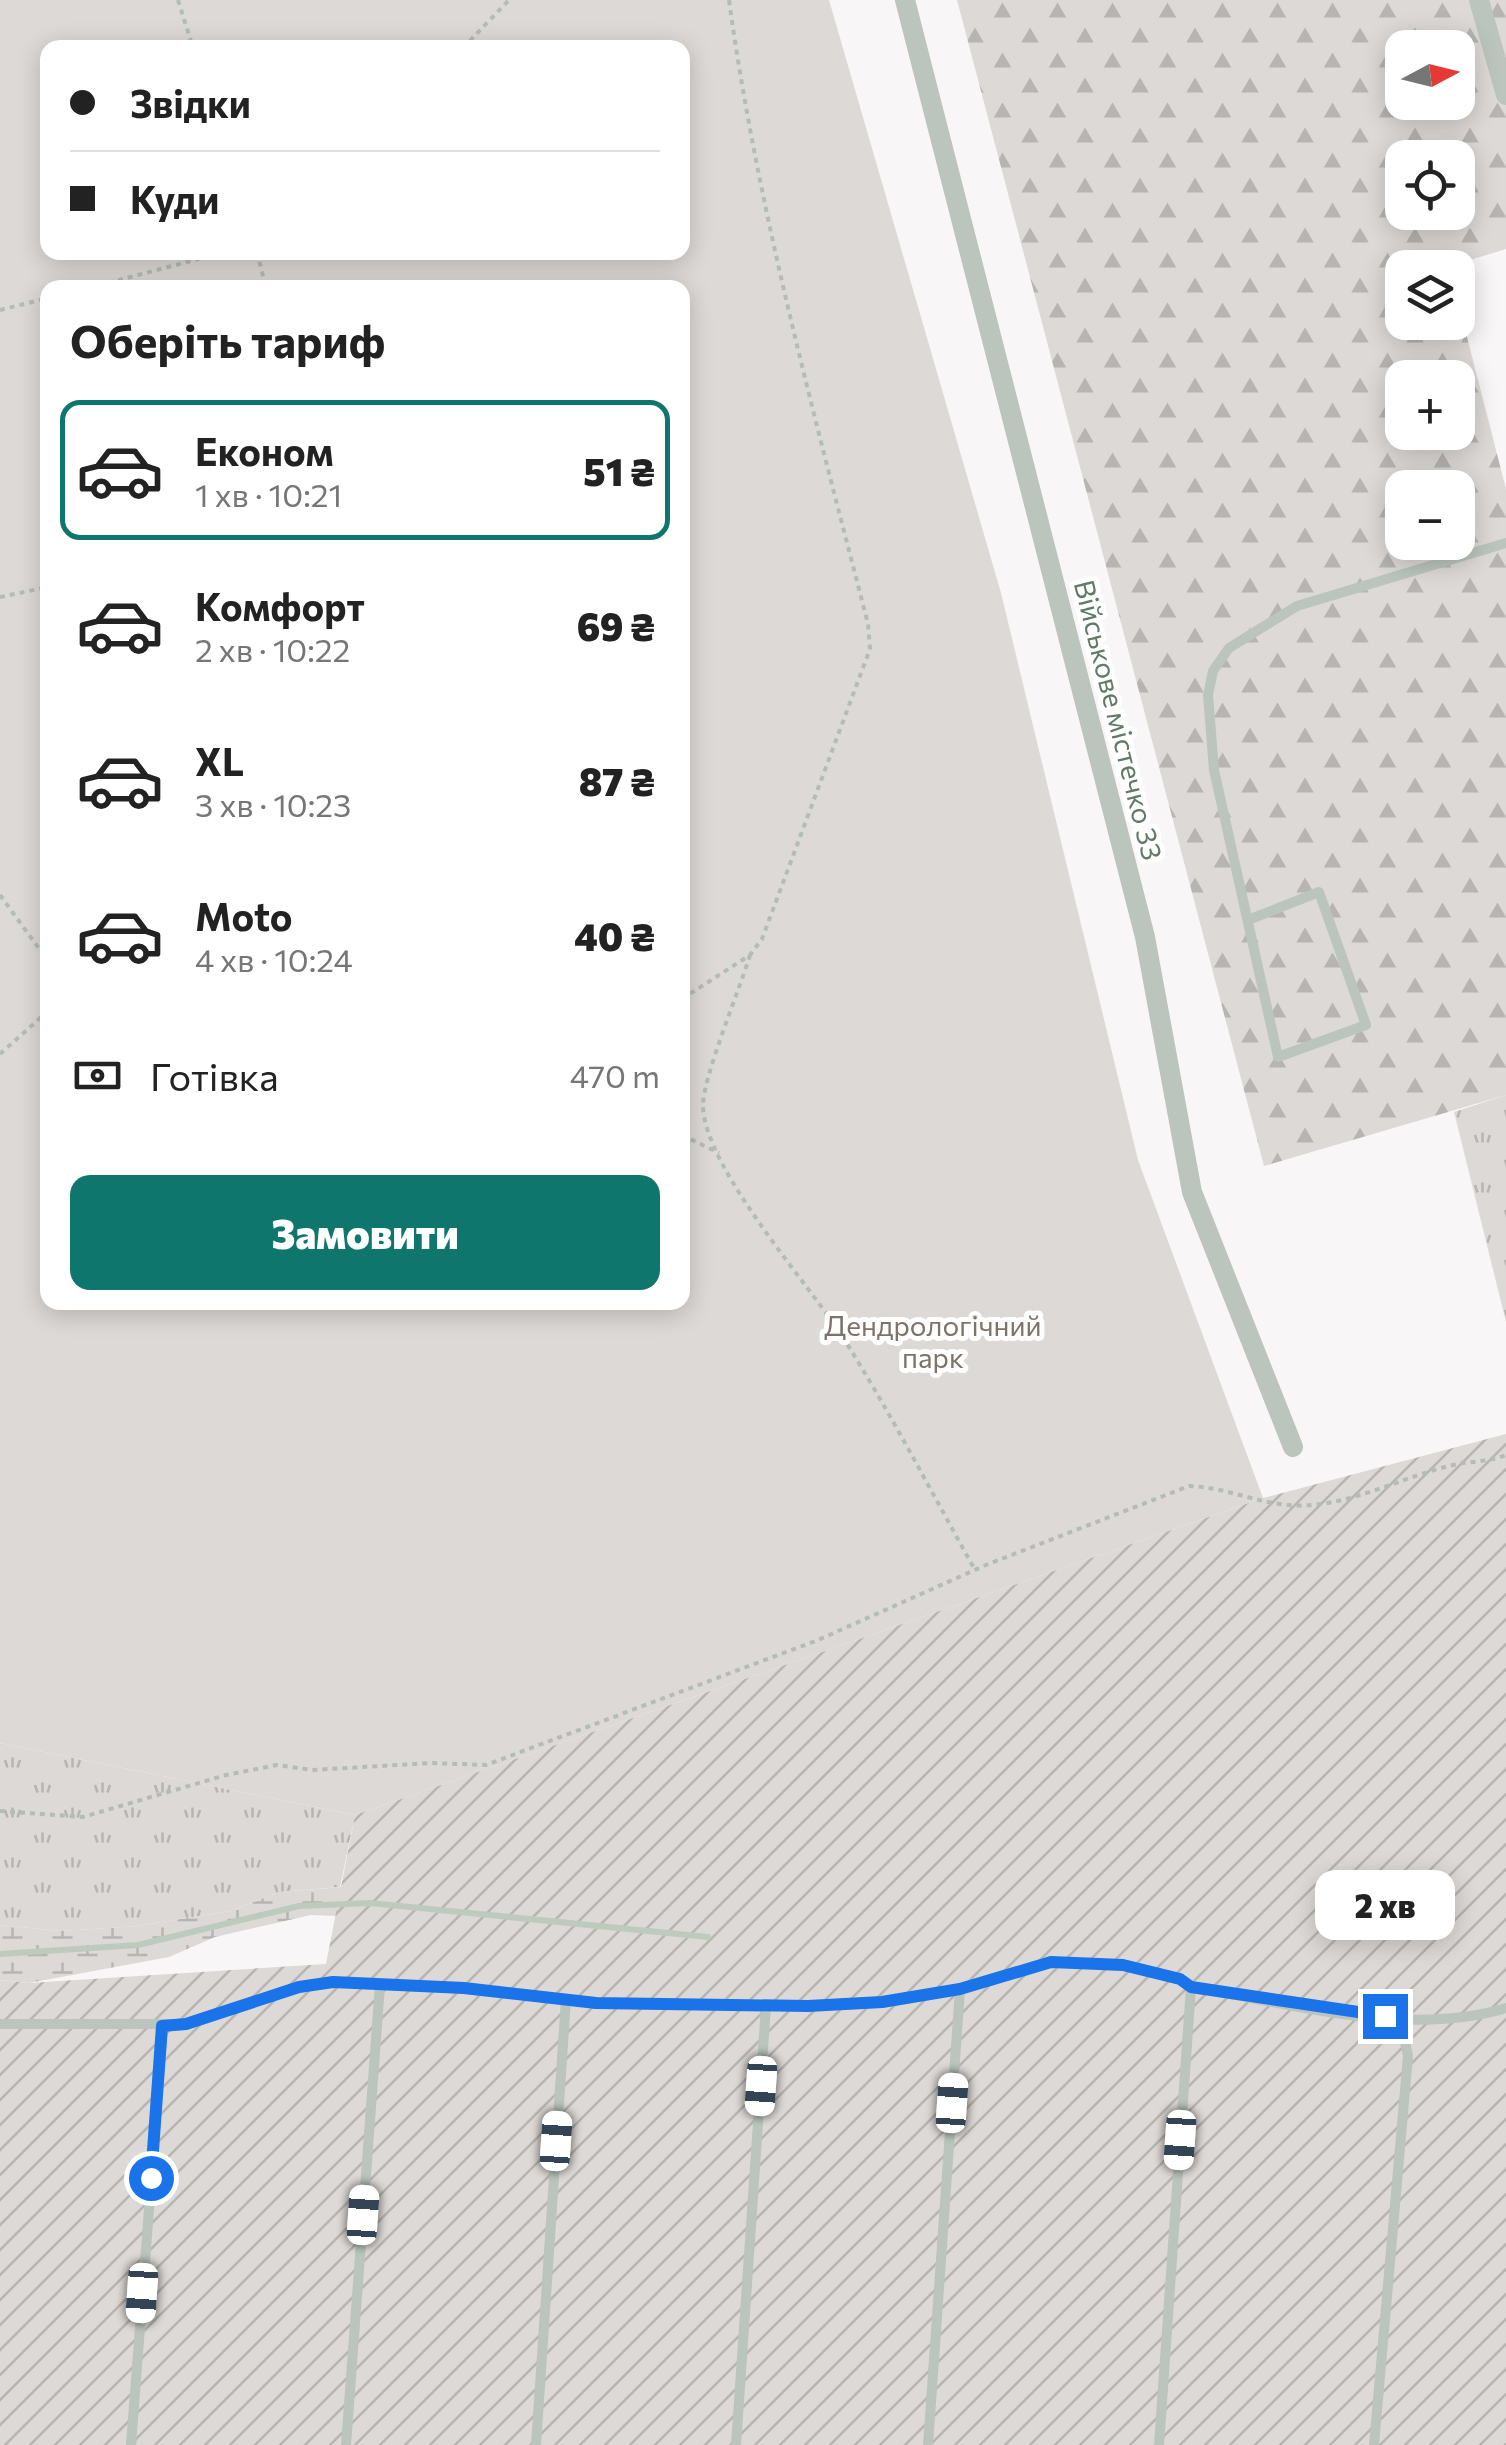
<!DOCTYPE html>
<html lang="uk">
<meta charset="utf-8">
<style>
body{margin:0;font-family:Commissioner,sans-serif;background:#f2f2f2;color:#222;height:100vh;display:flex;flex-direction:column;font-size:38px;white-space:nowrap}
*{box-sizing:border-box;margin:0}
p{font-size:32px;color:#767676}
.icon{flex:none;width:55px;height:55px;fill:none;stroke:currentColor;stroke-width:2;stroke-linecap:round;stroke-linejoin:round}
.map{position:relative;flex:1;overflow:hidden}
.drawer{position:absolute;left:40px;top:280px;width:650px;height:1030px;display:flex;flex-direction:column;background:#fff;border-radius:20px;box-shadow:0 5px 25px #0003}
.drawer>*{flex:none}
.banner{position:absolute;left:40px;top:40px;width:650px;height:220px;border-radius:20px;box-shadow:0 5px 25px #0003;display:grid;align-content:center;height:220px;padding:0 30px;background:#fff}
.needle{width:65px;rotate:83deg}
.controls{position:absolute;left:1385px;top:30px;display:grid;gap:20px}
.controls a{display:grid;place-items:center;width:90px;height:90px;border-radius:20px;background:#fff;box-shadow:0 5px 25px #0003;font-size:50px}
.end{position:absolute;width:45px;height:45px;margin:-22px;border:12px solid #1a73e8;background:#fff;box-shadow:0 0 0 5px #fff}
.from{border-radius:50%}
.bubble{position:absolute;height:70px;border-radius:20px;background:#fff;box-shadow:0 5px 25px #0003;font-size:32px;font-weight:800;line-height:70px;text-align:center}
.car{position:absolute;width:30px;height:60px;margin:-30px -15px;border-radius:12px;box-shadow:0 0 8px 2px #0007;background:linear-gradient(#fff 24%,#345 0 40%,#fff 0 76%,#345 0 86%,#fff 0)}
.banner b{display:flex;align-items:center;gap:35px;height:95px;font-size:38px}
.banner b+b{border-top:2px solid #e0e0e0}
.banner i{width:25px;height:25px;background:#222}
ul{padding:0;list-style:none}
li{display:flex;align-items:center;gap:30px;height:140px;margin:0 20px 15px;padding:0 10px;border:5px solid transparent;border-radius:20px}
li div{flex:1}
li b{display:block;font-size:38px}
li em{font-style:normal;font-weight:800}
li.active{border-color:#0f766e}
li>.icon{width:90px;height:90px;stroke-width:1.5}
h2{padding:0 30px;font-size:45px;line-height:120px}
.pay{display:flex;align-items:center;gap:25px;height:110px;padding:0 30px;font-size:38px}
.pay p{margin-inline-start:auto}
.cta{display:flex;gap:20px;margin-top:auto;padding:20px 30px}
.cta a{flex:1;height:115px;border-radius:20px;background:#0f766e;color:#fff;font-size:40px;font-weight:800;line-height:115px;text-align:center}
.map>svg:first-child{display:block}
</style>
<div class="map">
<svg width="1506" height="2445" viewBox="0 0 1506 2445">
<defs>
<pattern id="grass-tufts" width="24" height="20" patternUnits="userSpaceOnUse" patternTransform="scale(2.5)"><rect width="24" height="20" fill="#ddd9d6"/><path d="M3 7l-1-3M5 7V3M7 7l1-3M15 17l-1-3M17 17v-4M19 17l1-3" fill="none" stroke="#b7b5b1"/></pattern>
<pattern id="forest-firs" width="22" height="20" patternUnits="userSpaceOnUse" patternTransform="scale(2.5)"><rect width="22" height="20" fill="#ddd9d6"/><path d="M5 1l3.5 6h-7zM16 11l3.5 6h-7z" fill="#b7b5b1"/></pattern>
<pattern id="wetland-marsh" width="20" height="14" patternUnits="userSpaceOnUse" patternTransform="scale(2.5)"><rect width="20" height="14" fill="#ddd9d6"/><path d="M1 5h8M5 5V1M11 12h8M15 12V8" fill="none" stroke="#b7b5b1"/></pattern>
<pattern id="garden-furrows" width="10" height="10" patternUnits="userSpaceOnUse" patternTransform="scale(2.5)"><rect width="10" height="10" fill="#ddd9d6"/><path d="M-1 1l2-2M0 10L10 0M9 11l2-2" fill="none" stroke="#b7b5b1"/></pattern>
</defs>
<rect width="100%" height="100%" fill="#f9f6f7"/>
<g fill="url(#grass-tufts)">
<polygon points="1506,1095 1506,1322 1454,1112"/>
<polygon points="0,1743 355,1815 340,1887 279,1892 231,1911 137,1926 61,1931 0,1925"/>
</g>
<path fill="url(#forest-firs)" fill-rule="evenodd" d="M957 0H1506V249L1447 267 1402 268V322H1458V302L1506 489V1095L1264 1166ZM1402 48H1458V102H1402ZM1402 158H1458V212H1402ZM1402 378H1458V432H1402ZM1402 488H1458V542H1402Z"/>
<polygon fill="url(#wetland-marsh)" points="381,1884 445,1920 311,1915 215,1937 169,1957 29,1983 0,1980 0,1925 61,1931 137,1926 231,1911 279,1892"/>
<path fill="#ddd9d6" fill-rule="evenodd" d="M0 0H829L1001 593 1138 1160 1263 1498 355 1815 0 1743ZM48 48H682V252H48ZM48 288H682V1302H48Z"/>
<polygon fill="url(#garden-furrows)" points="1506,1434 1506,2445 0,2445 0,1980 29,1983 326,1964 355,1815 1263,1498"/>
<g fill="none" stroke-linecap="round" stroke-linejoin="round">
<polyline stroke="#bdcbbd" stroke-width="6" points="0,1954 138,1945 299,1906 370,1903 708,1937"/>
<g stroke="#b4bcb6" stroke-width="4" stroke-dasharray="5 5" stroke-linecap="butt">
<polyline points="178,0 193,48"/>
<polyline points="463,48 509,0"/>
<polyline points="257,252 266,288"/>
<polyline points="89,288 225,252"/>
<polyline points="0,310 48,298"/>
<polyline points="0,597 48,587"/>
<polyline points="0,895 48,961"/>
<path d="M750 955C740 989 702 1079 703 1107 706 1170 809 1284 844 1339 891 1414 932 1493 975 1570"/>
<path d="M682 999 750 955 762 939 870 649 868 624C815 418 758 211 729 0"/>
<polyline points="0,1054 48,1011"/>
<polyline points="682,1135 719,1153"/>
<path d="M0 1811 83 1817 226 1775 277 1765 312 1770 432 1763 486 1765 818 1640 986 1565 1189 1486C1224 1487 1254 1502 1288 1505 1344 1510 1400 1477 1453 1465 1471 1461 1489 1462 1506 1455"/>
</g>
<g stroke="#bbc5bd" stroke-width="10">
<polyline points="1248,920 1319,892 1366,1025 1278,1057 1214,770 1208,695 1213,671 1229,648 1297,606 1506,543"/>
<path d="M0 2024H186L299 1987 333 1982 464 1989 596 2003 808 2006 882 2003 960 1989 1051 1962 1123 1965 1180 1979 1191 1987C1290 2003 1408 2038 1506 2008"/>
<polyline points="131,2445 163,2026"/>
<polyline points="346,2445 380,1985"/>
<polyline points="536,2445 566,1999"/>
<polyline points="736,2445 766,2006"/>
<polyline points="928,2445 960,1989"/>
<polyline points="1159,2445 1191,1987"/>
<polyline points="1374,2445 1408,2056 1402,2028 1386,2017"/>
</g>
<g stroke="#bbc5bd" stroke-width="20">
<polyline points="905,0 1145,937 1192,1192 1293,1447"/>
<polyline points="1479,0 1506,95"/>
</g>
</g>
<g fill="none" stroke-linecap="round" stroke-linejoin="round">
<polyline stroke="#1a73e8" stroke-width="12" points="151,2178 162,2026 186,2024 299,1987 333,1982 464,1988 596,2003 808,2006 882,2002 960,1989 1051,1962 1123,1965 1180,1979 1191,1987 1385,2016"/>
</g>
<g text-anchor="middle" stroke-width="10" stroke-linejoin="round" paint-order="stroke">
<g font-size="28" fill="#607a66" stroke="#fff">
<text transform="translate(1118 720) rotate(76)" y="10">Військове містечко 33</text>
</g>
<g font-size="28" fill="#7d7368" stroke="#fff">
<text x="933" y="1336">Дендрологічний<tspan x="933" dy="32">парк</tspan></text>
</g>
</g>
</svg>
<div class="controls">
<a><svg class="needle" viewBox="-14 -14 28 28"><path d="M0-13l5 13h-10z" fill="#e53935"/><path d="M0 13l5-13h-10z" fill="#767676"/></svg></a>
<a><svg class="icon" aria-label="locate" viewBox="0 0 24 24"><circle cx="12" cy="12" r="6"/><path d="M12 2v4M12 18v4M2 12h4M18 12h4"/></svg></a>
<a><svg class="icon" aria-label="layers" viewBox="0 0 24 24"><path d="M12 4l9 5-9 5-9-5zM3 14l9 5 9-5"/></svg></a>
<a>+</a>
<a>−</a>
</div>
<i class="end from" style="left:151px;top:2178px"></i>
<i class="end" style="left:1385px;top:2016px"></i>
<div class="bubble" style="left:1315px;top:1870px;width:140px">2 хв</div>
<i class="car" style="left:761px;top:2086px;rotate:184deg"></i>
<i class="car" style="left:952px;top:2103px;rotate:4deg"></i>
<i class="car" style="left:1180px;top:2140px;rotate:184deg"></i>
<i class="car" style="left:556px;top:2141px;rotate:4deg"></i>
<i class="car" style="left:363px;top:2215px;rotate:4deg"></i>
<i class="car" style="left:142px;top:2293px;rotate:184deg"></i>
<div class="banner">
<b><i class="from"></i>Звідки</b>
<b><i></i>Куди</b>
</div>
<section class="drawer">
<h2>Оберіть тариф</h2>
<ul>
<li class="active"><svg class="icon" aria-label="car" viewBox="0 0 24 24"><path d="M5 17H2v-5l4-1 3-4h7l3 4 3 1v5h-3M9 17h6M6 11h13"/><circle cx="7" cy="17" r="2"/><circle cx="17" cy="17" r="2"/></svg><div><b>Економ</b><p>1 хв · 10:21</p></div><em>51 ₴</em></li>
<li><svg class="icon" aria-label="car" viewBox="0 0 24 24"><path d="M5 17H2v-5l4-1 3-4h7l3 4 3 1v5h-3M9 17h6M6 11h13"/><circle cx="7" cy="17" r="2"/><circle cx="17" cy="17" r="2"/></svg><div><b>Комфорт</b><p>2 хв · 10:22</p></div><em>69 ₴</em></li>
<li><svg class="icon" aria-label="car" viewBox="0 0 24 24"><path d="M5 17H2v-5l4-1 3-4h7l3 4 3 1v5h-3M9 17h6M6 11h13"/><circle cx="7" cy="17" r="2"/><circle cx="17" cy="17" r="2"/></svg><div><b>XL</b><p>3 хв · 10:23</p></div><em>87 ₴</em></li>
<li><svg class="icon" aria-label="car" viewBox="0 0 24 24"><path d="M5 17H2v-5l4-1 3-4h7l3 4 3 1v5h-3M9 17h6M6 11h13"/><circle cx="7" cy="17" r="2"/><circle cx="17" cy="17" r="2"/></svg><div><b>Moto</b><p>4 хв · 10:24</p></div><em>40 ₴</em></li>
</ul>
<div class="pay"><svg class="icon" aria-label="cash" viewBox="0 0 24 24"><path d="M3 7h18v10H3z"/><circle cx="12" cy="12" r="2"/></svg>Готівка<p>470 m</p></div>
<div class="cta"><a>Замовити</a></div>
</section>
</div>
